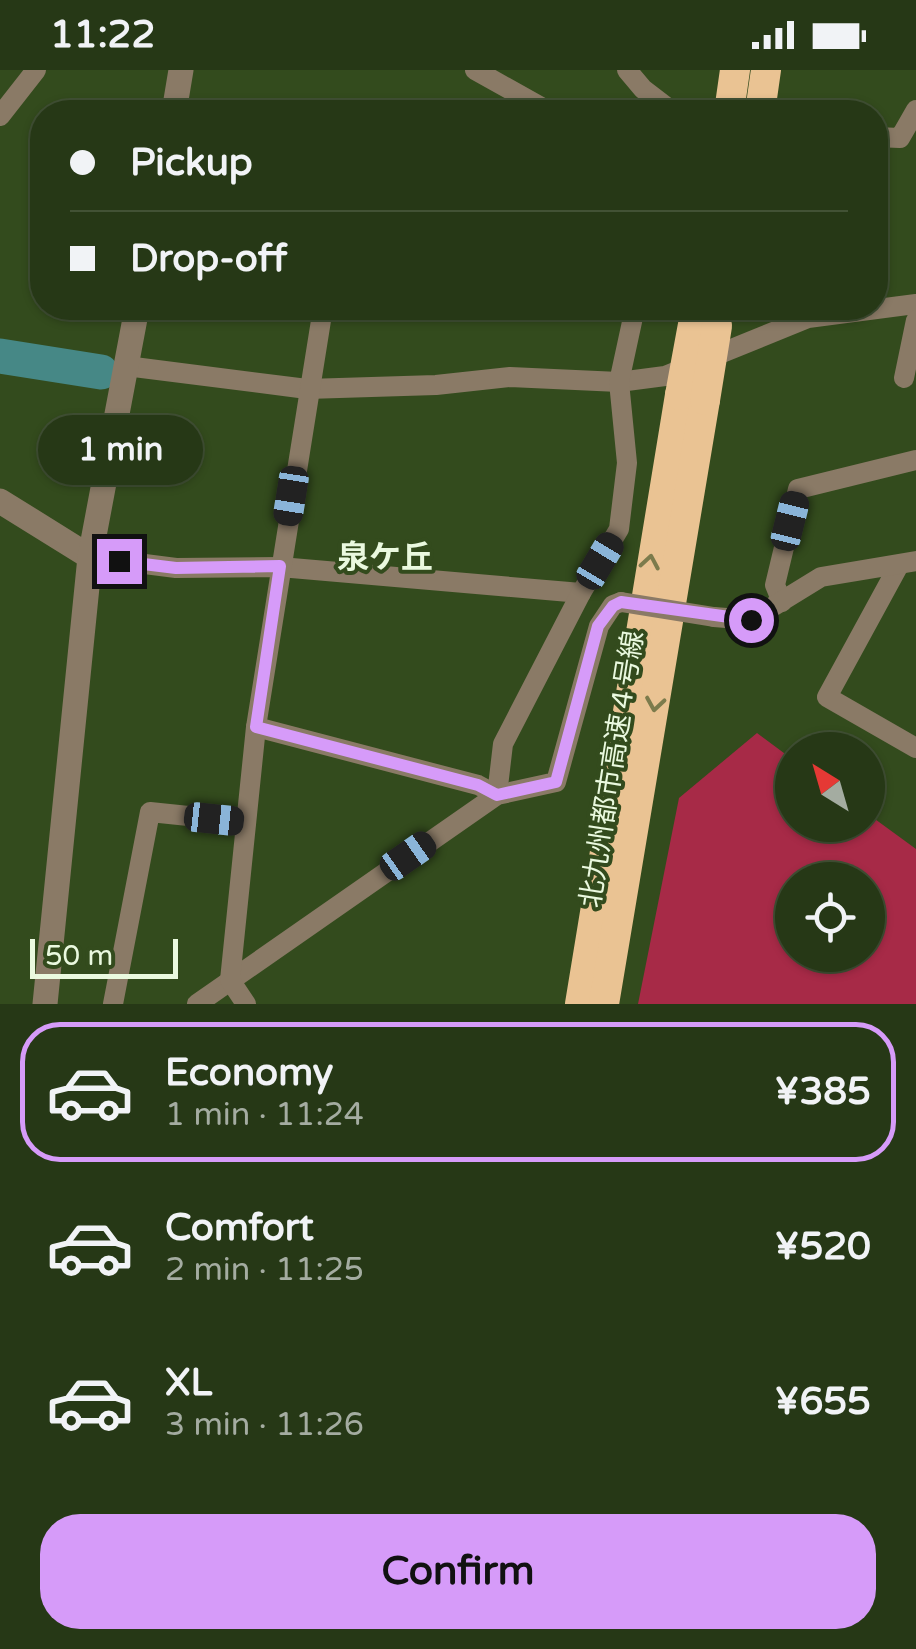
<!DOCTYPE html>
<meta charset="utf-8">
<style>
body{margin:0;font-family:"Varela Round","Noto Sans JP",sans-serif;background:#324323;color:#f1f3f6;height:100vh;display:flex;flex-direction:column;font-size:38px;white-space:nowrap}
*{box-sizing:border-box;margin:0}
p{font-size:32px;color:#a4aca1}
.icon{flex:none;width:55px;height:55px;fill:none;stroke:currentColor;stroke-width:2;stroke-linecap:round;stroke-linejoin:round}
.map{position:relative;height:934px;overflow:hidden}
.drawer{display:flex;flex-direction:column;background:#263816;flex:1}
.drawer>*{flex:none}
.top-card{position:absolute;left:30px;top:30px;width:858px;height:220px;border-radius:40px;box-shadow:0 2px 8px #0004,0 0 0 2px #425235;display:grid;align-content:center;height:220px;padding:0 40px;background:#263816}
.needle{width:65px;rotate:323deg}
.fabs{position:absolute;left:775px;top:662px;display:grid;gap:20px}
.fabs a{display:grid;place-items:center;width:110px;height:110px;border-radius:50%;background:#263816;box-shadow:0 2px 8px #0004,0 0 0 2px #425235;font-size:50px}
.scale{position:absolute;left:30px;bottom:25px;width:148px;box-sizing:border-box;padding-left:10px;border:5px solid #eaf9df;border-top:0;font-size:28px;line-height:35px;white-space:nowrap;color:#eaf9df;-webkit-text-stroke:8px #334b1d;paint-order:stroke}
.end{position:absolute;width:45px;height:45px;margin:-22px;border:12px solid #d69bf9;background:#111;box-shadow:0 0 0 5px #111}
.from{border-radius:50%}
.bubble{position:absolute;height:70px;border-radius:35px;background:#263816;box-shadow:0 2px 8px #0004,0 0 0 2px #425235;font-size:32px;font-weight:700;line-height:70px;text-align:center}
.car{position:absolute;width:30px;height:60px;margin:-30px -15px;border-radius:12px;box-shadow:0 0 8px 2px #0007;background:linear-gradient(#222 24%,#8ab4d8 0 40%,#222 0 76%,#8ab4d8 0 86%,#222 0)}
.top-card b{display:flex;align-items:center;gap:35px;height:95px;font-size:38px}
.top-card b+b{border-top:2px solid #425235}
.top-card i{width:25px;height:25px;background:#f1f3f6}
ul{padding:18px 0 0;list-style:none}
li{display:flex;align-items:center;gap:30px;height:140px;margin:0 20px 15px;padding:0 20px;border:5px solid transparent;border-radius:40px}
li div{flex:1}
li b{display:block;font-size:38px}
li em{font-style:normal;font-weight:700}
li.current{border-color:#d69bf9}
li>.icon{width:90px;height:90px;stroke-width:1.5}
.primary-button{display:flex;gap:20px;margin-top:auto;padding:20px 40px}
.primary-button a{flex:1;height:115px;border-radius:40px;background:#d69bf9;color:#111;font-size:40px;font-weight:700;line-height:115px;text-align:center}
.status{display:flex;justify-content:space-between;align-items:center;height:70px;padding:0 50px;background:#263816;direction:ltr}
.status svg{height:28px;fill:currentColor}
.map>svg:first-child{display:block}
</style>
<div class="status"><b>11:22</b><svg viewBox="0 0 49 12"><path d="M0 12V9h3v3zM5 12V6h3v6zM10 12V3h3v9zM15 12V0h3v12zM26 1h20v11H26zM47 4h2v5h-2z"/></svg></div>
<div class="map">
<svg width="916" height="934" viewBox="0 0 916 934">
<rect width="100%" height="100%" fill="#334b1d"/>
<path fill="#a72a47" fill-rule="evenodd" d="M757 663 792 689V755H868V744L916 779V934H638L679 728ZM792 810H868V885H792Z"/>
<g fill="none" stroke-linecap="round" stroke-linejoin="round">
<polyline stroke="#468886" stroke-width="35" points="0,286 101,302"/>
<g stroke="#8a7a66" stroke-width="20">
<polyline points="475,0 550,42"/>
<polyline points="627,0 643,19 673,42"/>
<polyline points="0,46 36,0"/>
<polyline points="875,67 900,68 916,40"/>
<polyline points="126,296 307,319 436,315 510,307 619,312 665,306 808,248 916,234"/>
<polyline points="904,308 916,250"/>
<polyline points="90,487 176,498 280,497 581,523"/>
<polyline points="899,495 827,627 916,678"/>
<polyline points="782,532 775,515 798,419 916,390"/>
<polyline points="714,547 751,550 821,507 916,491"/>
<polyline points="256,657 478,715 497,725"/>
<polyline points="497,725 503,674 581,523 619,459 627,393 619,312 635,238"/>
<polyline points="113,934 150,742 246,752"/>
<polyline points="197,934 497,725 556,712 599,556 613,535 621,532"/>
<polyline points="246,934 230,910 256,657 323,238"/>
</g>
<g stroke="#8a7a66" stroke-width="25">
<polyline points="174,42 181,0"/>
<polyline points="0,431 90,487"/>
<polyline points="45,934 90,487 137,238"/>
</g>
<g stroke="#eac393" stroke-width="30">
<polyline points="729,42 735,0"/>
<polyline points="760,42 766,0"/>
<polyline points="580,934 680,325"/>
<polyline points="604,934 705,330"/>
</g>
<polyline stroke="#8a7a66" stroke-width="20" points="621,532 714,547"/>
<g stroke="#eac393" stroke-width="30">
<polyline points="680,325 694,249"/>
<polyline points="705,330 717,256"/>
</g>
</g>
<defs><path id="oneway-chevron" d="M-2-3.5L2.5 0L-2 3.5" fill="none" stroke-width="1.6" stroke-linecap="round" stroke-linejoin="round" transform="scale(2.5)"/></defs>
<g stroke="#7c7b4c">
<use href="#oneway-chevron" transform="translate(650 492) rotate(-80)"/>
<use href="#oneway-chevron" transform="translate(655 634) rotate(99)"/>
</g>
<g fill="none" stroke-linecap="round" stroke-linejoin="round">
<polyline stroke="#d69bf9" stroke-width="12" points="119,491 176,498 280,496 256,657 478,715 497,725 556,712 598,556 613,536 621,532 751,550"/>
</g>
<g text-anchor="middle" stroke-width="8" stroke-linejoin="round" paint-order="stroke">
<g font-size="28" fill="#eaf9df" stroke="#334b1d">
<text transform="translate(611 699) rotate(-81)" y="10">北九州都市高速４号線</text>
</g>
<g font-size="32" font-weight="bold" fill="#eaf9df" stroke="#334b1d">
<text x="385" y="498">泉ケ丘</text>
</g>
</g>
</svg>
<div class="fabs">
<a><svg class="needle" viewBox="-14 -14 28 28"><path d="M0-13l5 13h-10z" fill="#e53935"/><path d="M0 13l5-13h-10z" fill="#a4aca1"/></svg></a>
<a><svg class="icon" aria-label="locate" viewBox="0 0 24 24"><circle cx="12" cy="12" r="6"/><path d="M12 2v4M12 18v4M2 12h4M18 12h4"/></svg></a>
</div>
<div class="scale">50 m</div>
<i class="end from" style="left:751px;top:550px"></i>
<i class="end" style="left:119px;top:491px"></i>
<div class="bubble" style="left:38px;top:345px;width:165px">1 min</div>
<i class="car" style="left:291px;top:426px;rotate:189deg"></i>
<i class="car" style="left:790px;top:451px;rotate:14deg"></i>
<i class="car" style="left:600px;top:491px;rotate:31deg"></i>
<i class="car" style="left:214px;top:749px;rotate:96deg"></i>
<i class="car" style="left:408px;top:786px;rotate:55deg"></i>
<div class="top-card">
<b><i class="from"></i>Pickup</b>
<b><i></i>Drop-off</b>
</div>
</div>
<section class="drawer">
<ul>
<li class="current"><svg class="icon" aria-label="car" viewBox="0 0 24 24"><path d="M5 17H2v-5l4-1 3-4h7l3 4 3 1v5h-3M9 17h6M6 11h13"/><circle cx="7" cy="17" r="2"/><circle cx="17" cy="17" r="2"/></svg><div><b>Economy</b><p>1 min · 11:24</p></div><em>¥385</em></li>
<li><svg class="icon" aria-label="car" viewBox="0 0 24 24"><path d="M5 17H2v-5l4-1 3-4h7l3 4 3 1v5h-3M9 17h6M6 11h13"/><circle cx="7" cy="17" r="2"/><circle cx="17" cy="17" r="2"/></svg><div><b>Comfort</b><p>2 min · 11:25</p></div><em>¥520</em></li>
<li><svg class="icon" aria-label="car" viewBox="0 0 24 24"><path d="M5 17H2v-5l4-1 3-4h7l3 4 3 1v5h-3M9 17h6M6 11h13"/><circle cx="7" cy="17" r="2"/><circle cx="17" cy="17" r="2"/></svg><div><b>XL</b><p>3 min · 11:26</p></div><em>¥655</em></li>
</ul>
<div class="primary-button"><a>Confirm</a></div>
</section>
